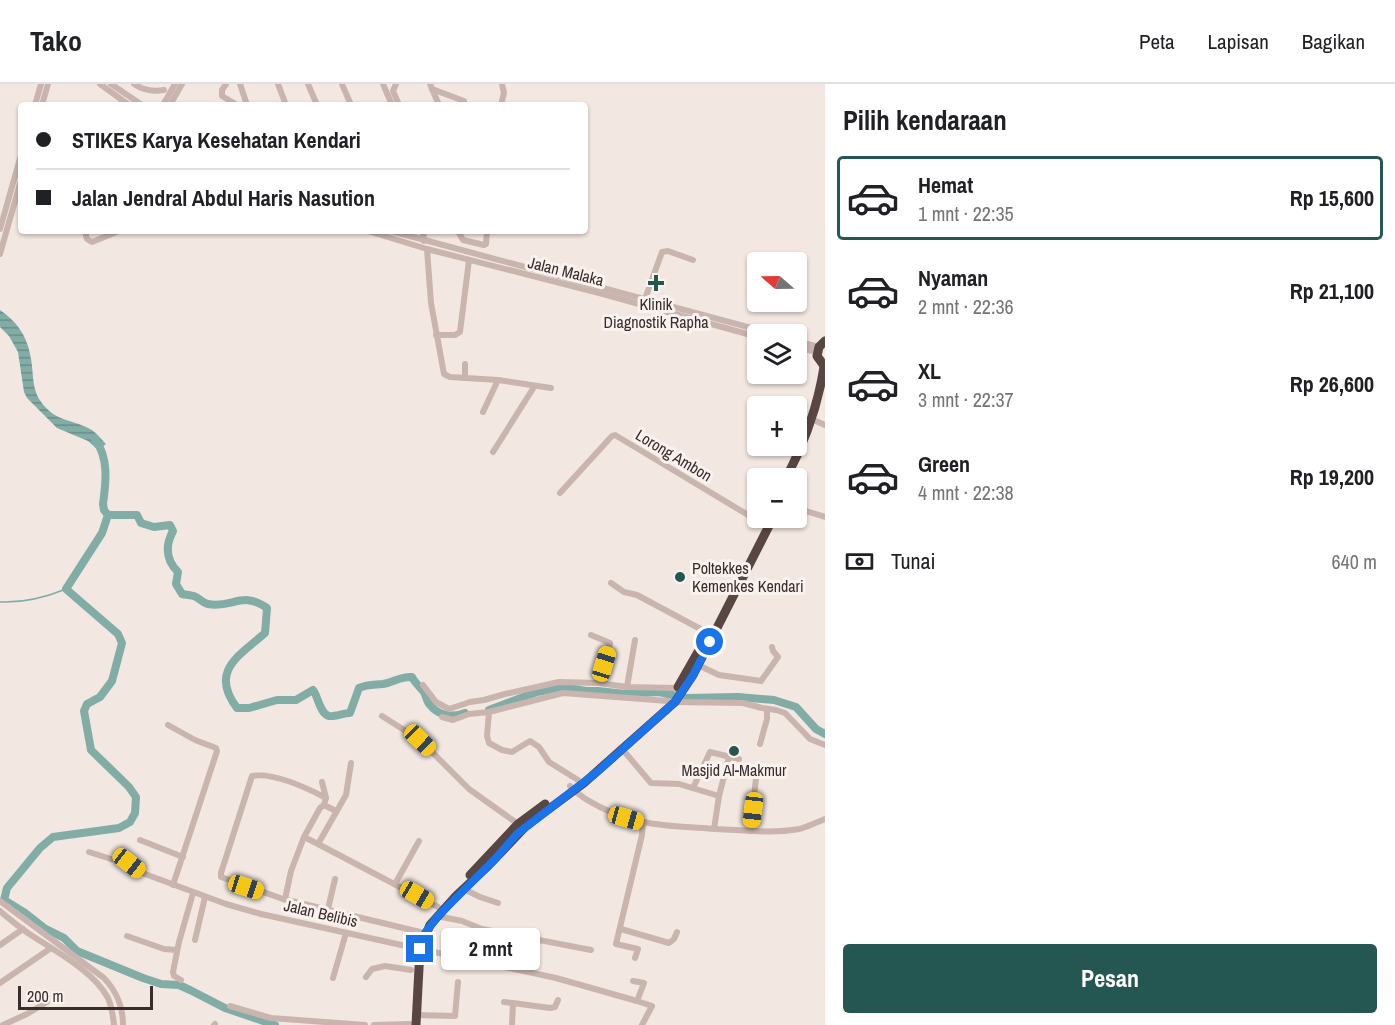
<!DOCTYPE html>
<html lang="id">
<meta charset="utf-8">
<style>
body{margin:0;font-family:"Archivo Narrow",sans-serif;background:#f2f2f2;color:#202124;height:100vh;display:flex;flex-direction:column;font-size:22px;white-space:nowrap}
*{box-sizing:border-box;margin:0}
p{font-size:20px;color:#757577}
.icon{flex:none;width:33px;height:33px;fill:none;stroke:currentColor;stroke-width:2;stroke-linecap:round;stroke-linejoin:round}
.map{position:relative;flex:1;overflow:hidden}
.sheet{display:flex;flex-direction:column;background:#fff;width:570px}
.sheet>*{flex:none}
.top-card{position:absolute;left:18px;top:18px;width:570px;height:132px;border-radius:6px;box-shadow:0 2px 4px #0004;display:grid;align-content:center;height:132px;padding:0 18px;background:#fff}
.needle{width:39px;rotate:290deg}
.controls{position:absolute;left:747px;top:168px;display:grid;gap:12px}
.controls a{display:grid;place-items:center;width:60px;height:60px;border-radius:6px;background:#fff;box-shadow:0 2px 4px #0004;font-size:30px}
.scale{position:absolute;left:18px;bottom:15px;width:135px;box-sizing:border-box;padding-left:6px;border:3px solid #392d2c;border-top:0;font-size:16px;line-height:21px;white-space:nowrap;color:#392d2c;-webkit-text-stroke:4px #f9f2ee;paint-order:stroke}
.end{position:absolute;width:27px;height:27px;margin:-14px;border:8px solid #1a73e8;background:#fff;box-shadow:0 0 0 3px #fff}
.from{border-radius:50%}
.bubble{position:absolute;height:42px;border-radius:6px;background:#fff;box-shadow:0 2px 4px #0004;font-size:20px;font-weight:800;line-height:42px;text-align:center}
.car{position:absolute;width:18px;height:36px;margin:-18px -9px;border-radius:8px;box-shadow:0 0 4px 2px #0007;background:linear-gradient(#f5c518 24%,#345 0 40%,#f5c518 0 76%,#345 0 86%,#f5c518 0)}
.top-card b{display:flex;align-items:center;gap:21px;height:57px;font-size:22px}
.top-card b+b{border-top:2px solid #e0e0e0}
.top-card i{width:15px;height:15px;background:#202124}
ul{padding:0;list-style:none}
li{display:flex;align-items:center;gap:18px;height:84px;margin:0 12px 9px;padding:0 6px;border:3px solid transparent;border-radius:6px}
li div{flex:1}
li b{display:block;font-size:22px}
li em{font-style:normal;font-weight:800}
li.selected{border-color:#245751}
li>.icon{width:54px;height:54px;stroke-width:1.5}
h2{padding:0 18px;font-size:27px;line-height:72px}
.pay{display:flex;align-items:center;gap:15px;height:66px;padding:0 18px;font-size:22px}
.pay p{margin-inline-start:auto}
.button{display:flex;gap:12px;margin-top:auto;padding:12px 18px}
.button a{flex:1;height:69px;border-radius:6px;background:#245751;color:#fff;font-size:24px;font-weight:800;line-height:69px;text-align:center}
header{display:flex;align-items:center;gap:36px;box-sizing:border-box;height:84px;padding:0 30px;background:#fff;border-bottom:2px solid #e0e0e0}
header strong{font-size:28px}
nav{display:flex;gap:33px;margin-inline-start:auto;font-size:21px}
main{display:flex;flex:1;min-height:0}
.map>svg:first-child{display:block}
</style>
<header>
<strong>Tako</strong>
<nav><a>Peta</a><a>Lapisan</a><a>Bagikan</a></nav>
</header>
<main>
<div class="map">
<svg width="825" height="941" viewBox="0 0 825 941">
<defs>
<pattern id="water-rules" width="6" height="5" patternUnits="userSpaceOnUse" patternTransform="scale(1.5)"><rect width="6" height="5" fill="#82ada7"/><path d="M0 2.5h6" fill="none" stroke="#6b8d88"/></pattern>
</defs>
<rect width="100%" height="100%" fill="#f2e7e1"/>
<path fill="url(#water-rules)" d="M0 226C16 237 26 250 30 270 34 286 31 301 39 315 54 338 69 334 90 345 96 348 101 355 106 360L98 366 88 357 57 344 27 314 24 308 18 268 9 252 0 243Z"/>
<g fill="none" stroke-linecap="round" stroke-linejoin="round">
<path stroke="#82ada7" stroke-width="1.5" d="M0 518C24 519 44 514 66 505"/>
<g stroke="#82ada7" stroke-width="8">
<path d="M95 355C109 374 106 398 103 420L104 426 108 431 102 449 66 505 118 550 122 559 112 597 100 613 87 620 84 627 91 666 129 703 136 713 135 729 130 738 119 744 53 753 40 764 7 804 4 816 25 829 44 844 64 854 77 867 143 894 161 900 179 901 190 906 225 924 275 941"/>
<path d="M108 431H137L141 439 154 443 170 441 173 447C165 462 166 476 178 488L176 500 182 510C186 511 192 511 196 513 200 515 203 519 208 520 232 525 242 506 267 524L265 549C239 572 209 587 237 624H249L277 616H296L313 606C318 612 320 630 329 632 334 633 344 629 350 629L359 604C368 600 375 601 383 600 394 598 401 592 412 593 415 599 420 603 424 608 426 612 427 618 430 621 439 632 453 634 465 629"/>
<polyline points="489,626 537,608 562,603 586,607 598,607 625,610 659,608 686,614 738,613 774,616 796,623 816,645 825,650"/>
</g>
<g stroke="#c9b5ae" stroke-width="6">
<polyline points="100,0 129,21"/>
<polyline points="111,0 142,21"/>
<path d="M134 0C143 6 153 8 164 6"/>
<polyline points="226,0 222,6 222,12 237,21"/>
<polyline points="240,0 247,21"/>
<polyline points="278,0 286,21"/>
<polyline points="308,0 317,21"/>
<polyline points="342,0 351,21"/>
<polyline points="383,0 392,21"/>
<polyline points="396,0 393,7 399,21"/>
<polyline points="430,0 432,5 464,17"/>
<polyline points="432,5 439,21"/>
<polyline points="35,21 41,0"/>
<polyline points="42,21 48,0"/>
<polyline points="163,21 175,0"/>
<polyline points="170,21 182,0"/>
<polyline points="501,21 504,9 502,0"/>
<polyline points="0,145 21,71"/>
<polyline points="85,147 87,155 92,158 119,147"/>
<polyline points="368,147 427,165 603,210 758,253"/>
<polyline points="391,147 774,250"/>
<polyline points="423,147 424,157"/>
<polyline points="458,147 463,156 484,161 486,160 487,147"/>
<polyline points="427,165 431,219 444,290 450,293 498,296 551,304"/>
<polyline points="0,170 21,96"/>
<polyline points="645,215 662,168 668,167 693,176"/>
<polyline points="436,251 455,251 460,248 469,176"/>
<polyline points="796,257 819,263"/>
<polyline points="796,263 817,268"/>
<polyline points="465,280 465,294"/>
<polyline points="483,328 498,296"/>
<polyline points="816,337 825,341"/>
<polyline points="493,368 534,303"/>
<polyline points="560,409 612,352 615,351 763,440"/>
<polyline points="796,424 825,433"/>
<polyline points="611,499 624,508 637,511 708,549"/>
<polyline points="591,551 610,559 599,599"/>
<polyline points="635,556 627,603 677,604"/>
<polyline points="698,581 719,591 761,597 778,573 773,567 772,563"/>
<polyline points="423,601 436,618 449,625 470,618 484,616 505,610 559,598 599,599 627,603"/>
<polyline points="675,618 743,619 762,624 776,626 785,629 810,655 825,661"/>
<polyline points="489,628 487,652 489,659 502,666 512,668 530,657 539,663 549,678 578,696"/>
<polyline points="382,632 420,656 469,705 518,740"/>
<polyline points="442,633 453,636 469,630 489,628 563,609 668,617"/>
<polyline points="168,641 195,656 216,664 217,667 173,801"/>
<polyline points="760,660 767,635 767,625"/>
<polyline points="623,666 651,699 679,700 719,712 714,745"/>
<polyline points="351,679 346,711 318,760 438,823"/>
<polyline points="322,698 326,714 324,721 336,727"/>
<path d="M570 702C579 712 589 717 600 723 639 743 674 742 716 745 743 746 772 750 799 745 808 743 817 738 825 735"/>
<polyline points="693,704 710,668 739,675"/>
<polyline points="719,712 729,673"/>
<path d="M326 714C307 704 274 688 252 692L221 789V793L283 815 420 848"/>
<polyline points="750,747 757,686"/>
<polyline points="304,753 320,724 324,721"/>
<polyline points="140,756 183,773"/>
<polyline points="89,768 111,775 124,776 145,790 226,820 261,830 415,864"/>
<polyline points="395,800 419,757"/>
<polyline points="464,805 480,813 498,819"/>
<polyline points="285,815 291,787 304,753 318,760"/>
<path d="M0 817 104 894C117 908 123 922 123 941"/>
<polyline points="328,825 335,795"/>
<path d="M0 827C8 834 17 841 25 847 51 865 93 886 108 914 112 923 113 932 114 941"/>
<polyline points="437,832 462,837 482,845 591,866"/>
<polyline points="621,845 669,859 674,855 677,848"/>
<polyline points="127,852 164,865 177,866"/>
<polyline points="195,856 205,813"/>
<polyline points="0,861 23,845"/>
<polyline points="420,865 556,894 637,917 644,899 633,897"/>
<polyline points="635,874 638,865 616,860 642,751 643,739"/>
<polyline points="366,893 372,885 385,882 411,886"/>
<polyline points="333,894 346,849"/>
<polyline points="181,896 174,892 173,888 179,858 193,809"/>
<polyline points="0,899 51,864"/>
<polyline points="637,917 652,922 642,941"/>
<polyline points="504,918 513,919"/>
<polyline points="230,922 271,934 365,941"/>
<polyline points="416,931 455,932 458,898"/>
<polyline points="3,941 27,930 47,918"/>
<polyline points="214,941 215,940"/>
<polyline points="374,941 410,940"/>
<polyline points="512,941 513,919 550,924 555,923 558,916"/>
</g>
<g stroke="#594643" stroke-width="9">
<polyline points="825,257 819,263 817,272 825,283"/>
<path d="M786 394C804 360 818 321 824 283"/>
<polyline points="678,603 698,568"/>
<polyline points="470,791 518,740 545,720"/>
<polyline points="416,941 420,865 430,841 456,812 488,782 526,742 584,699 675,618 693,591 773,434"/>
</g>
</g>
<g fill="none" stroke-linecap="round" stroke-linejoin="round">
<polyline stroke="#1a73e8" stroke-width="8" points="420,865 425,849 438,832 496,774 517,750 597,688 675,618 693,591 710,558"/>
</g>
<g fill="#245751" stroke="#f9f2ee" stroke-width="2">
<path d="M653 190h6v6h6v6h-6v6h-6v-6h-6v-6h6z"/>
<circle cx="680" cy="493" r="6"/>
<circle cx="734" cy="667" r="6"/>
</g>
<g text-anchor="middle" stroke-width="6" stroke-linejoin="round" paint-order="stroke">
<g font-size="16" fill="#392d2c" stroke="#f9f2ee">
<text transform="translate(566 187) rotate(14)" y="6">Jalan Malaka</text>
<text transform="translate(674 371) rotate(31)" y="6">Lorong Ambon</text>
<text transform="translate(321 829) rotate(13)" y="6">Jalan Belibis</text>
</g>
<g font-size="16" fill="#392d2c" stroke="#f9f2ee">
<text x="656" y="226">Klinik<tspan x="656" dy="18">Diagnostik Rapha</tspan></text>
<text x="692" y="490" text-anchor="start">Poltekkes<tspan x="692" dy="18">Kemenkes Kendari</tspan></text>
<text x="734" y="692">Masjid Al-Makmur</text>
</g>
</g>
</svg>
<div class="controls">
<a><svg class="needle" viewBox="-14 -14 28 28"><path d="M0-13l5 13h-10z" fill="#e53935"/><path d="M0 13l5-13h-10z" fill="#757577"/></svg></a>
<a><svg class="icon" aria-label="layers" viewBox="0 0 24 24"><path d="M12 4l9 5-9 5-9-5zM3 14l9 5 9-5"/></svg></a>
<a>+</a>
<a>−</a>
</div>
<div class="scale">200 m</div>
<i class="end from" style="left:710px;top:558px"></i>
<i class="end" style="left:420px;top:865px"></i>
<div class="bubble" style="left:441px;top:844px;width:99px">2 mnt</div>
<i class="car" style="left:604px;top:580px;rotate:17deg"></i>
<i class="car" style="left:420px;top:656px;rotate:134deg"></i>
<i class="car" style="left:753px;top:726px;rotate:187deg"></i>
<i class="car" style="left:626px;top:734px;rotate:106deg"></i>
<i class="car" style="left:129px;top:779px;rotate:128deg"></i>
<i class="car" style="left:246px;top:803px;rotate:108deg"></i>
<i class="car" style="left:417px;top:811px;rotate:120deg"></i>
<div class="top-card">
<b><i class="from"></i>STIKES Karya Kesehatan Kendari</b>
<b><i></i>Jalan Jendral Abdul Haris Nasution</b>
</div>
</div>
<section class="sheet">
<h2>Pilih kendaraan</h2>
<ul>
<li class="selected"><svg class="icon" aria-label="car" viewBox="0 0 24 24"><path d="M5 17H2v-5l4-1 3-4h7l3 4 3 1v5h-3M9 17h6M6 11h13"/><circle cx="7" cy="17" r="2"/><circle cx="17" cy="17" r="2"/></svg><div><b>Hemat</b><p>1 mnt · 22:35</p></div><em>Rp 15,600</em></li>
<li><svg class="icon" aria-label="car" viewBox="0 0 24 24"><path d="M5 17H2v-5l4-1 3-4h7l3 4 3 1v5h-3M9 17h6M6 11h13"/><circle cx="7" cy="17" r="2"/><circle cx="17" cy="17" r="2"/></svg><div><b>Nyaman</b><p>2 mnt · 22:36</p></div><em>Rp 21,100</em></li>
<li><svg class="icon" aria-label="car" viewBox="0 0 24 24"><path d="M5 17H2v-5l4-1 3-4h7l3 4 3 1v5h-3M9 17h6M6 11h13"/><circle cx="7" cy="17" r="2"/><circle cx="17" cy="17" r="2"/></svg><div><b>XL</b><p>3 mnt · 22:37</p></div><em>Rp 26,600</em></li>
<li><svg class="icon" aria-label="car" viewBox="0 0 24 24"><path d="M5 17H2v-5l4-1 3-4h7l3 4 3 1v5h-3M9 17h6M6 11h13"/><circle cx="7" cy="17" r="2"/><circle cx="17" cy="17" r="2"/></svg><div><b>Green</b><p>4 mnt · 22:38</p></div><em>Rp 19,200</em></li>
</ul>
<div class="pay"><svg class="icon" aria-label="cash" viewBox="0 0 24 24"><path d="M3 7h18v10H3z"/><circle cx="12" cy="12" r="2"/></svg>Tunai<p>640 m</p></div>
<div class="button"><a>Pesan</a></div>
</section>
</main>
